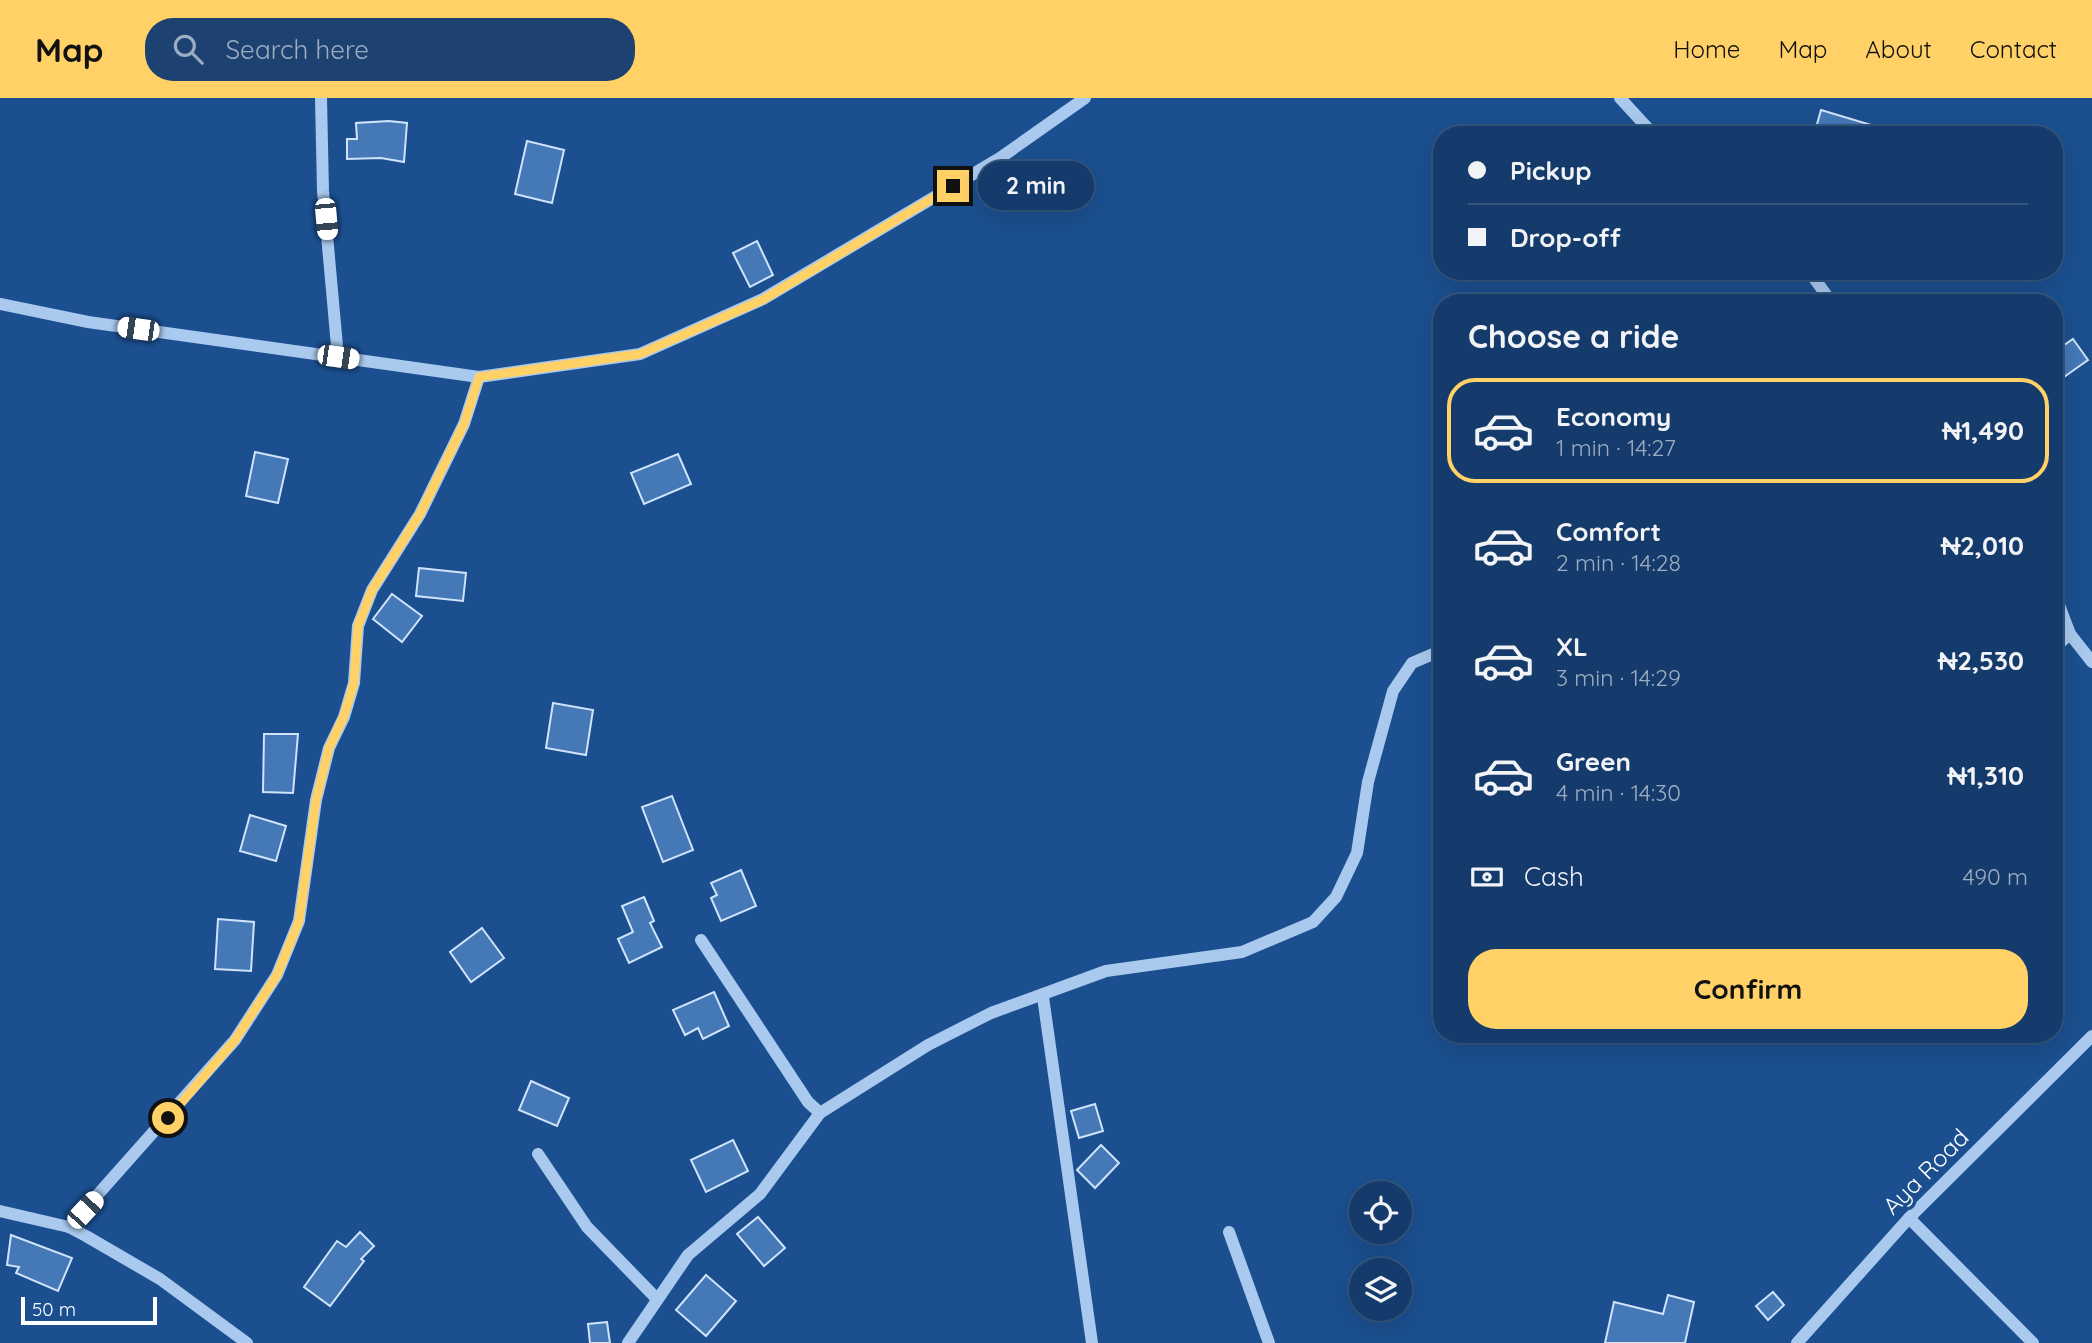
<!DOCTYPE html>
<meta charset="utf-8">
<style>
body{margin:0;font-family:Quicksand,sans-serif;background:#1d4271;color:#f1f3f6;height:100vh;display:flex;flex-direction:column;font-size:26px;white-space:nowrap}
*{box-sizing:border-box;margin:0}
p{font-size:23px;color:#9dadc1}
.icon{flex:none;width:38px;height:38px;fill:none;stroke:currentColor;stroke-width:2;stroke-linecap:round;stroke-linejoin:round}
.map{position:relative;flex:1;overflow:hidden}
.drawer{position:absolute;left:1433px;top:196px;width:630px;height:749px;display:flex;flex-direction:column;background:#143b6b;border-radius:28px;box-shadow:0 7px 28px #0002,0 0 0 2px #33557e}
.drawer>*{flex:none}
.banner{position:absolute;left:1433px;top:28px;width:630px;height:154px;border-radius:28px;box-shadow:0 7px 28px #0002,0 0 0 2px #33557e;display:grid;align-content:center;height:154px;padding:0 35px;background:#143b6b}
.controls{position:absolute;left:1349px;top:1083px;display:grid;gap:14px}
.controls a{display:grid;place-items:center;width:63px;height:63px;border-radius:50%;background:#143b6b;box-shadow:0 7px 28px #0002,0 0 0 2px #33557e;font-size:35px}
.scale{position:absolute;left:21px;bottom:18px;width:136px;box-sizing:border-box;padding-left:7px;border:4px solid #fff;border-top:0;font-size:19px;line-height:24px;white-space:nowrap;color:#fff;-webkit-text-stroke:5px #1b4f8f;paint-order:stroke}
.end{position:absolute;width:32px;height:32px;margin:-16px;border:9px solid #ffd166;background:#111;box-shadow:0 0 0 4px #111}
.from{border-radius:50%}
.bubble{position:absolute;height:49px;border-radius:24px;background:#143b6b;box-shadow:0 7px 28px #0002,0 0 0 2px #33557e;font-size:23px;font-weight:800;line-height:49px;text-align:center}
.car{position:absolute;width:21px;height:42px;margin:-21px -10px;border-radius:9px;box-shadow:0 0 5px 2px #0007;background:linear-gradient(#fff 24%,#345 0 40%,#fff 0 76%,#345 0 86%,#fff 0)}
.banner b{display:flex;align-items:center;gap:24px;height:66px;font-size:26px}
.banner b+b{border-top:2px solid #33557e}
.banner i{width:18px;height:18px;background:#f1f3f6}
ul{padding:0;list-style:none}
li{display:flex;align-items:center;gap:21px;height:105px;margin:0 14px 10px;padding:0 21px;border:4px solid transparent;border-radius:28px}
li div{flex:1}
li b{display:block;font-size:26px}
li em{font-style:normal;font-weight:800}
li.current{border-color:#ffd166}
li>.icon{width:63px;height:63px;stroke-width:1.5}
h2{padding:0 35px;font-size:32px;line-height:84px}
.pay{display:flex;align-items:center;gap:18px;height:77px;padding:0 35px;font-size:26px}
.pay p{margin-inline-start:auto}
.cta{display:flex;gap:14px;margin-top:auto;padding:14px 35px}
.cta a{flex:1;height:80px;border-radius:28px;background:#ffd166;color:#111;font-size:28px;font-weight:800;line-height:80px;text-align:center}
header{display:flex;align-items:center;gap:42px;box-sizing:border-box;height:98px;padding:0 35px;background:#ffd166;color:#111}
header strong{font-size:33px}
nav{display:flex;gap:38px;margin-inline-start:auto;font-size:24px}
.search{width:490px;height:63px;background:#1d4271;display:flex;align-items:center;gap:18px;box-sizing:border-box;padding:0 24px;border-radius:28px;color:#9dadc1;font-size:26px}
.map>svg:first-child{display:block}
</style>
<header>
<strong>Map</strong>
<div class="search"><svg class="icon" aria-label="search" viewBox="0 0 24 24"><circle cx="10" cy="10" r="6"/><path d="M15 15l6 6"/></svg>Search here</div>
<nav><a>Home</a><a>Map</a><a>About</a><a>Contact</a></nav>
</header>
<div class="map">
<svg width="2092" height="1245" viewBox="0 0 2092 1245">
<rect width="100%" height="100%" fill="#1b4f8f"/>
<g fill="#4478b7" stroke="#cfe3fa" stroke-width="2">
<polygon points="1821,12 1891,33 1890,37 1814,37"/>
<polygon points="389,23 407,25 404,64 381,60 347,61 347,41 357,41 356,25"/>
<polygon points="527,43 564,52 552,105 515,96"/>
<polygon points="757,143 773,177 750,189 733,155"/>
<polygon points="2073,241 2088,262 2054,286 2054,254"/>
<polygon points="255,354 288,361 278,405 246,398"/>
<polygon points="678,356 691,386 644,406 631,375"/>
<polygon points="419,470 466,475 463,503 416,498"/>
<polygon points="392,496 422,518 402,544 373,521"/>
<polygon points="553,605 593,612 586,657 546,650"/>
<polygon points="264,636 298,636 293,695 263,694"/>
<polygon points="672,698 693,752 663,764 642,709"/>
<polygon points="250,717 286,728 276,763 240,753"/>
<polygon points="741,772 756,808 721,823 711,800 717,797 711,785"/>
<polygon points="644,799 654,823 650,825 662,849 629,865 618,841 633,834 622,808"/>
<polygon points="218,821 254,824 251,873 215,871"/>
<polygon points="482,830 504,860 471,884 450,854"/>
<polygon points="714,894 729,928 703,941 698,930 685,937 673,912"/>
<polygon points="531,983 569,1000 557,1028 519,1012"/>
<polygon points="1095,1006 1103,1033 1079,1040 1071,1013"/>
<polygon points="733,1042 748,1073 706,1094 691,1062"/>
<polygon points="1101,1047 1119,1065 1095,1090 1077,1072"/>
<polygon points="758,1119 785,1150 764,1168 737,1136"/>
<polygon points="360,1134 374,1148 361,1161 364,1163 330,1208 304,1189 337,1143 346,1149"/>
<polygon points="11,1137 72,1160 58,1193 16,1175 19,1169 7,1167"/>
<polygon points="706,1177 736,1203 706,1238 676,1212"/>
<polygon points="1773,1194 1784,1207 1768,1222 1756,1208"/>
<polygon points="1668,1197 1694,1204 1685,1245 1605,1245 1614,1204 1663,1216"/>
<polygon points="607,1224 610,1245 590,1245 588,1226"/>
</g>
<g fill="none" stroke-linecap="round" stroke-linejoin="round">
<g stroke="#a9c9ee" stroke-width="12">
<polyline points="321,0 323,93 338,259"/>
<polyline points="1620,0 1654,37"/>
<polyline points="1809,173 1832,205"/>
<polyline points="0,206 88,224 479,279 640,256 763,201 1000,60 1085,0"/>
<polyline points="2054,494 2070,536 2092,564"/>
<polyline points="2054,550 2070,536"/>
<polyline points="701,842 808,1004 820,1015"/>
<polyline points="1043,899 1092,1245"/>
<polyline points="538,1056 587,1129 656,1200"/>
<polyline points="0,1113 69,1129 86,1138 160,1181 247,1245"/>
<polyline points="1909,1120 2033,1245"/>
<polyline points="69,1129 235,942 277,877 299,823 316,702 329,650 344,619 354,585 358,528 372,492 420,416 464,326 479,279"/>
<polyline points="1229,1134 1269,1245"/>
<polyline points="628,1245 688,1157 760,1096 820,1015 928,947 991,915 1106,873 1242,854 1313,824 1336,799 1357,755 1368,684 1393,593 1412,565 1433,556 1442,556"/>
<polyline points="1797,1245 1909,1120 2092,938"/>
</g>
</g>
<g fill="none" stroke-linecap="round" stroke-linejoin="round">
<polyline stroke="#ffd166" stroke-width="9" points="168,1020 235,942 277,877 299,823 316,702 329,650 344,618 354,585 358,528 372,492 420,416 464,326 479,279 640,256 764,201 953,88"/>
</g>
<g text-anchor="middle" stroke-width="7" stroke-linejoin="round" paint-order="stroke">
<g font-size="24" fill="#fff" stroke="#1b4f8f">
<text transform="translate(1926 1074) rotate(-45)" y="8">Aya Road</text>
</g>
</g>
</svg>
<div class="controls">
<a><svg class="icon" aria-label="locate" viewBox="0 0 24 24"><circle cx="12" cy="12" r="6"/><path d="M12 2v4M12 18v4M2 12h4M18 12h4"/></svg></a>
<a><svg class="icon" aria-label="layers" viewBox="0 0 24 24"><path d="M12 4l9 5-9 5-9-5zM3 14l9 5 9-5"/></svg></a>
</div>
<div class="scale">50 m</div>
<i class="end from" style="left:168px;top:1020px"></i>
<i class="end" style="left:953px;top:88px"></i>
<div class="bubble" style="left:978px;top:63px;width:116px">2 min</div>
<i class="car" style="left:326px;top:121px;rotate:175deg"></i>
<i class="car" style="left:138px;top:231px;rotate:278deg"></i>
<i class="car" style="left:338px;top:259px;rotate:98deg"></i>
<i class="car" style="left:85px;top:1112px;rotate:43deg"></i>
<div class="banner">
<b><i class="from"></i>Pickup</b>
<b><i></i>Drop-off</b>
</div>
<section class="drawer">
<h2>Choose a ride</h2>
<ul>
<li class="current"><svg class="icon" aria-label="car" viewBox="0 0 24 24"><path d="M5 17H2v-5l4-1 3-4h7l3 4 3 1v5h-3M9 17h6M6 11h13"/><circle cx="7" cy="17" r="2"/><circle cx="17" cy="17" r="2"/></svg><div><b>Economy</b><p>1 min · 14:27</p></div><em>₦1,490</em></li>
<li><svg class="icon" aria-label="car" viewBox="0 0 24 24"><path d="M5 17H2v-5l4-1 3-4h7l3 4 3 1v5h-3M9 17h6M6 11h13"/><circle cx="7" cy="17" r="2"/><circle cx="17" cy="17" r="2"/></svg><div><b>Comfort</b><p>2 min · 14:28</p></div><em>₦2,010</em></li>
<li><svg class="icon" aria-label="car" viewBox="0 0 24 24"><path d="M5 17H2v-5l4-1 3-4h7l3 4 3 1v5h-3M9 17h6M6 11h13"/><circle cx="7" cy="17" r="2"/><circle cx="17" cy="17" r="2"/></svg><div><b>XL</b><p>3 min · 14:29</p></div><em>₦2,530</em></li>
<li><svg class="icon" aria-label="car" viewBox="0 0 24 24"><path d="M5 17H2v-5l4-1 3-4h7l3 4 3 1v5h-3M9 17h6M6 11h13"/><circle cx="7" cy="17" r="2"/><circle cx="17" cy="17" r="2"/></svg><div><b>Green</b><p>4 min · 14:30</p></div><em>₦1,310</em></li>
</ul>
<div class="pay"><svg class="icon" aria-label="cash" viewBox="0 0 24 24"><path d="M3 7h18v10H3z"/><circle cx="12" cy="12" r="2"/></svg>Cash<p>490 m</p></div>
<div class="cta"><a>Confirm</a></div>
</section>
</div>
